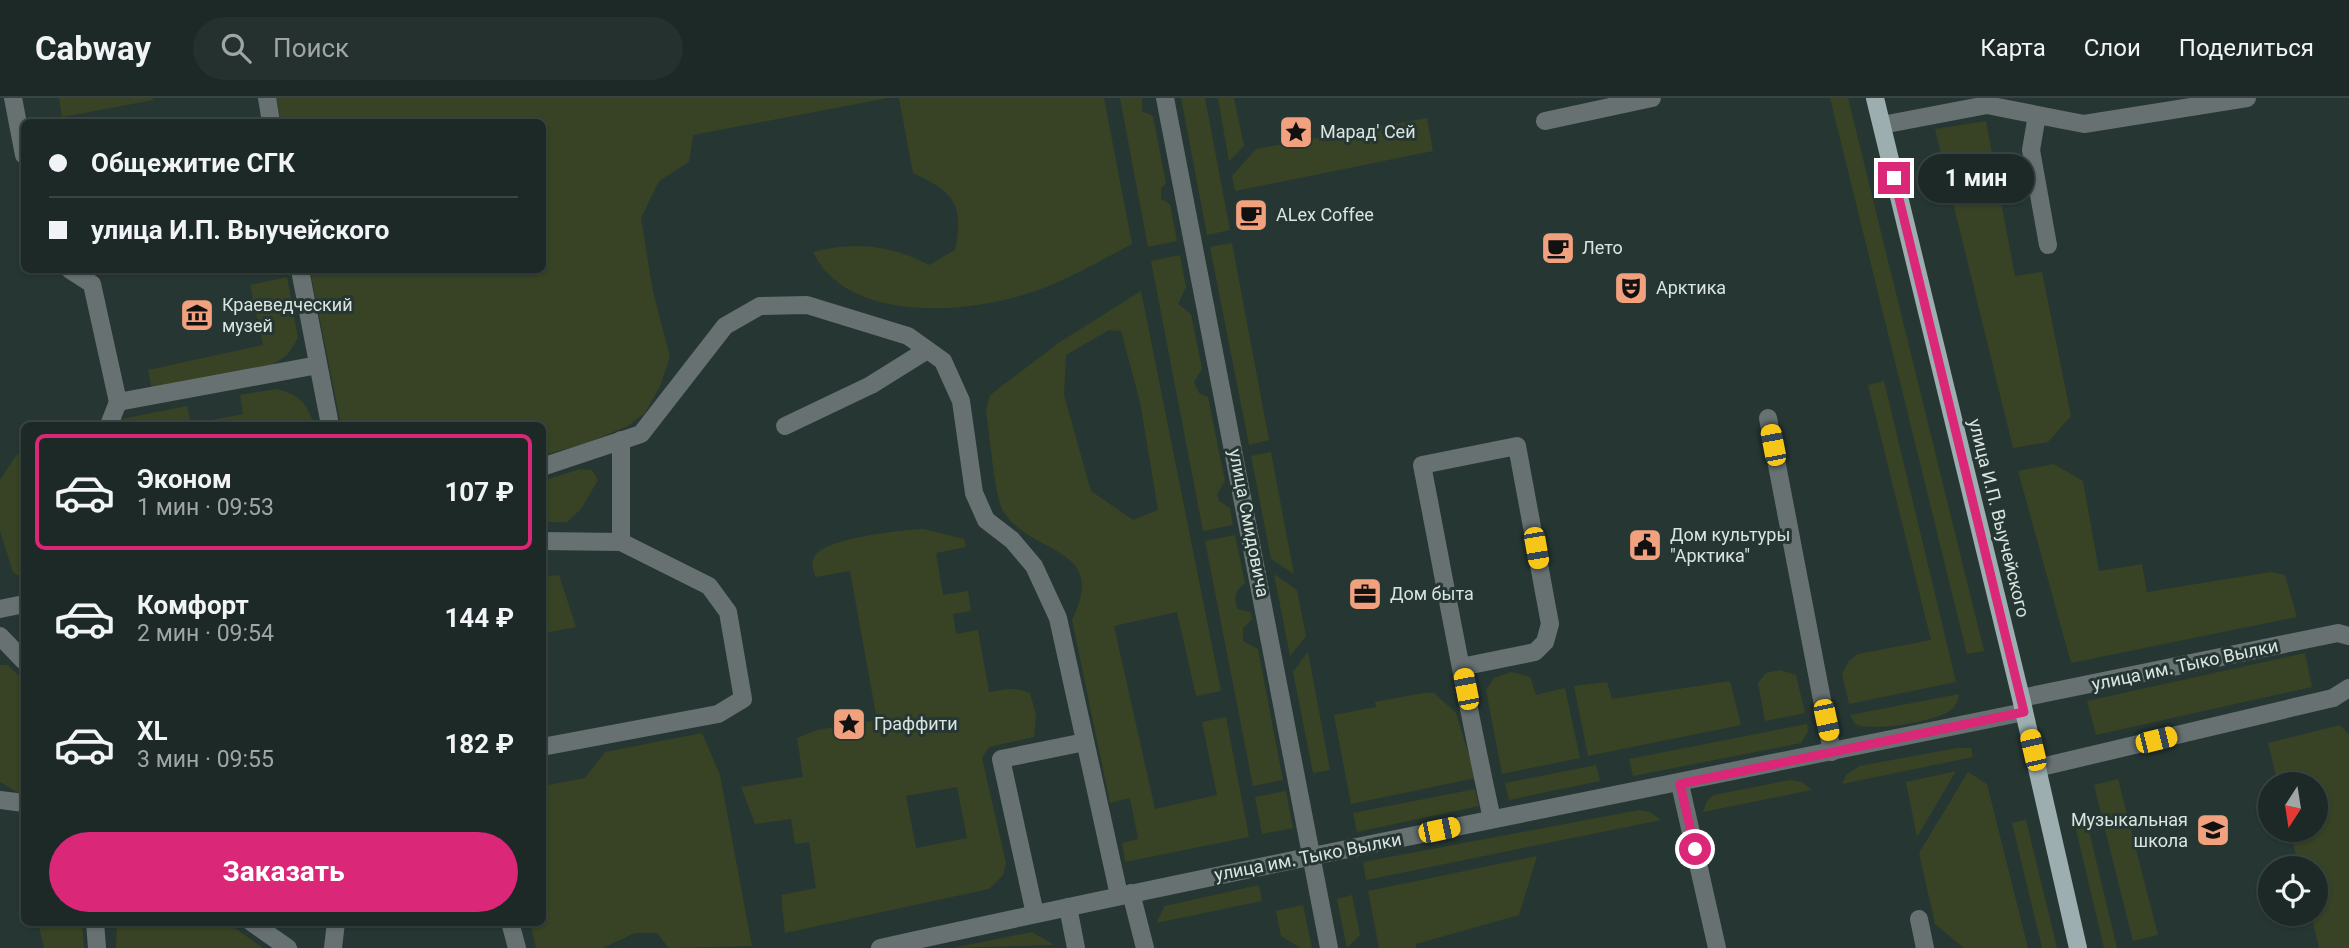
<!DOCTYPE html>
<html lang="ru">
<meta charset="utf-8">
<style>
body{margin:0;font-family:Roboto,sans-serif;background:#25312e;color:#f1f3f6;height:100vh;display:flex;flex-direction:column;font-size:26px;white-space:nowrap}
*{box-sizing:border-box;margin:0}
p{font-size:23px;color:#a0a6a7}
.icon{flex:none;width:38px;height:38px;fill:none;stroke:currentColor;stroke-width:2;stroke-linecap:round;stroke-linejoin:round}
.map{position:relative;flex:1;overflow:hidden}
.side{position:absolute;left:21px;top:324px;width:525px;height:504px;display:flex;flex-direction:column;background:#1c2926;border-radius:10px;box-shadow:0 2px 5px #0004,0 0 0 2px #3a4543}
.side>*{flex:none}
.banner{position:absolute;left:21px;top:21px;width:525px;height:154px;border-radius:10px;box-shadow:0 2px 5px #0004,0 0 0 2px #3a4543;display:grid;align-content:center;height:154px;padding:0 28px;background:#1c2926}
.needle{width:46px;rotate:192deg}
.buttons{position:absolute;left:2258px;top:674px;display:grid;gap:14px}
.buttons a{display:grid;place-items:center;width:70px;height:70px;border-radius:50%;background:#1c2926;box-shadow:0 2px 5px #0004,0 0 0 2px #3a4543;font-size:35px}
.end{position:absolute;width:32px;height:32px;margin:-16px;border:9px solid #db2777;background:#fff;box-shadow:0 0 0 4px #fff}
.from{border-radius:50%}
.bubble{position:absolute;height:49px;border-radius:24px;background:#1c2926;box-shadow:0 2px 5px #0004,0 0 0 2px #3a4543;font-size:23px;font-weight:700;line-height:49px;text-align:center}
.car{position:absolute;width:21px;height:42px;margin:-21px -10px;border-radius:9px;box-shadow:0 0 5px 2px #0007;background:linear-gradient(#f5c518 24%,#345 0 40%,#f5c518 0 76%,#345 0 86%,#f5c518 0)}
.banner b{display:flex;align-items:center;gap:24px;height:66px;font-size:26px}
.banner b+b{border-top:2px solid #3a4543}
.banner i{width:18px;height:18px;background:#f1f3f6}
ul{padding:12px 0 0;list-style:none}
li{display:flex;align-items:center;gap:21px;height:116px;margin:0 14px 10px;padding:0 14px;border:4px solid transparent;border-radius:10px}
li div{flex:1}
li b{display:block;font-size:26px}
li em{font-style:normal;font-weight:700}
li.on{border-color:#db2777}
li>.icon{width:63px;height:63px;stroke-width:1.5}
.primary-button{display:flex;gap:14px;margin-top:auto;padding:14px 28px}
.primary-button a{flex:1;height:80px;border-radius:42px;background:#db2777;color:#fff;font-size:28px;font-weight:700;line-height:80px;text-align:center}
header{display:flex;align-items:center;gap:42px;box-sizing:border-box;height:98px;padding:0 35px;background:#1c2926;border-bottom:2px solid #3a4543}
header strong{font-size:33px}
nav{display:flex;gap:38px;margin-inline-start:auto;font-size:24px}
.search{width:490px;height:63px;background:#25312e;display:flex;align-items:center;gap:18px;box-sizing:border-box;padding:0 24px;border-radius:38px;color:#a0a6a7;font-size:26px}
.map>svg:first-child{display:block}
</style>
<header>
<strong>Cabway</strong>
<div class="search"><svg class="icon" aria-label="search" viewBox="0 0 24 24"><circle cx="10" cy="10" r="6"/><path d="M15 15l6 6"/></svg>Поиск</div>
<nav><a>Карта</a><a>Слои</a><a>Поделиться</a></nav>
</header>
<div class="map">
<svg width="2349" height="850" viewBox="0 0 2349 850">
<rect width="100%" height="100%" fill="#263733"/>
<g fill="#384224" fill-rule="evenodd">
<polygon points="59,0 151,0 154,2 62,19"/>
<polygon points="276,0 888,0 693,37 689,64 659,83 641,120 653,194 670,259 660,288 645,315 628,328 582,347 543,357 542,327 341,327 310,172 542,172 542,24 281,24"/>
<path d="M899 0H1104L1132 146C1103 161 1073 179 1041 191 977 215 849 229 813 154 853 143 892 147 929 167L955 152C965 105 953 94 913 75Z"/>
<polygon points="1120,0 1142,0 1142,13 1153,18 1166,85 1161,90 1161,101 1170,106 1177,143 1148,149"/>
<polygon points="1181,0 1205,0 1230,132 1207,137"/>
<polygon points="1218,0 1234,0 1244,48 1229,63"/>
<polygon points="1830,0 1848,0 1984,553 1967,556"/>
<polygon points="1427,20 1433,53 1235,93 1232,78 1256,51"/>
<polygon points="1986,23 2015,178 2042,174 2071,318 2048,344 2013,350 1935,31"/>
<polygon points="1232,145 1269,342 1249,347 1210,149"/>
<polygon points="1180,157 1186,189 1178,206 1191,216 1202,271 1194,284 1199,295 1208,299 1225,383 1217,396 1219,403 1230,410 1233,427 1203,433 1151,163"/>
<polygon points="287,179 298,240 288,256 270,269 152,292 148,272 263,247 250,187"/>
<path d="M1141 193 1221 593 1196 598 1177 514 1114 528 1155 711 1217 697 1202 624 1226 619 1249 739 1125 764 1122 745 1138 741 1130 700 1110 705 1072 522C1109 447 1033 459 1003 413 995 400 989 332 986 312L990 297 1060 244ZM1109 232 1121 233 1140 304 1158 412 1133 422 1091 393 1064 297 1066 257Z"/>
<polygon points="1884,283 1956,584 1849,606 1842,576 1849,563 1858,556 1931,542 1868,287"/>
<path d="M276 291C299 296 307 305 314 327H122L121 321 187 308 191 326 243 316 240 297Z"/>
<polygon points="1271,354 1294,476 1271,461 1251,358"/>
<polygon points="18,355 24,388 24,481 13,474 0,433 0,382"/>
<polygon points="2054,366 2083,383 2099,473 2142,466 2147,494 2270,474 2285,477 2297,519 2071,565 2018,373"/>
<polygon points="580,371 592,372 598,382 581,411 567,424 543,424 543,383"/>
<path d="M923 431 964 441 966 449 936 455 943 497 968 493 971 513 953 516 956 536 978 532 989 594C1004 592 1016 588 1030 595L1036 617 1034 639 989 649 982 660 1006 765 1003 777 989 791 785 835 781 797 816 790 809 744 795 746 791 721 755 726 741 689 803 679 797 640 817 632 877 622 850 473 816 479C813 472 810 465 815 458 825 440 902 432 923 431ZM957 689 967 740 916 750 906 698Z"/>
<path d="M1235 437 1245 485C1235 492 1233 501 1238 511L1250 514 1252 521 1243 530V543L1258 551 1283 682 1253 688 1205 443Z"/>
<polygon points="1274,476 1297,492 1306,538 1290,558"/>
<polygon points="559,477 576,529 543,535 543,479"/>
<polygon points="1308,554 1330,672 1313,675 1293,574"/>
<polygon points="2305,555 2312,589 2096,637 2087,603"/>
<polygon points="0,567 8,567 24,583 24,698 0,684"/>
<polygon points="1780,572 1796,577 1805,615 1765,623 1758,585 1766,575"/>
<polygon points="1512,574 1530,579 1536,597 1565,590 1580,660 1502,676 1486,592 1494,580"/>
<polygon points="1730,583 1741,627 1588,658 1574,588 1607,584 1612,601"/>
<polygon points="1423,595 1434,595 1456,615 1476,680 1351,706 1334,617 1376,609 1375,604"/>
<path d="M1959 596C1958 604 1955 610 1948 614 1931 624 1871 634 1855 626L1850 617Z"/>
<polygon points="1807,626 1808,633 1801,645 1633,678 1629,661"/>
<polygon points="2340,627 2349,637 2349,850 2319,850 2311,816 2315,816 2315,770 2299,770 2290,732 2315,732 2315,686 2278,686 2268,645"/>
<polygon points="702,635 720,677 752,848 669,850 657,835 635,835 603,850 536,850 530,824 542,824 543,688 585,680 605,654"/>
<polygon points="1957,650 1971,650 1973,659 1842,686 1846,677 1859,668"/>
<polygon points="1596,667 1600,683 1509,702 1505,685"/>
<polygon points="1956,673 1917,739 1906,684"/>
<polygon points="1968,674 1987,686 2028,850 1964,850 1935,826 1919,755"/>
<polygon points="2118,681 2158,837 2133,843 2094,687"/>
<polygon points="1790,682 1802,684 1812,692 1703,714 1707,703 1714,697"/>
<polygon points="1475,691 1479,708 1357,734 1353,715"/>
<polygon points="1286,693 1293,730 1262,736 1255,699"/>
<polygon points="1639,712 1650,714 1661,722 1366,782 1363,764"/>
<polygon points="2085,716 2117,850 2104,850 2073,719"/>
<polygon points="2026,722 2057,850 2042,850 2012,725"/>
<polygon points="1537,758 1519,817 1416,846 1416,850 1379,850 1368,793"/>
<polygon points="1259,787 1262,803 1156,825 1165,808"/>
<polygon points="1352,797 1360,837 1347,850 1337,801"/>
<polygon points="1303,807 1312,850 1301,850 1281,838 1276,813"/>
<polygon points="38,824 82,824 84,850 44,850"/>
<polygon points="117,824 226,824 263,850 116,850"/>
<polygon points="1032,834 1054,847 952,850"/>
</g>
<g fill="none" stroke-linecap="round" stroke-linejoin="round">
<g stroke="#687172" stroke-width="18">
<polyline points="13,0 24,57"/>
<polyline points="267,0 271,24"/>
<polyline points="1165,0 1329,850"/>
<polyline points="2037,17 2031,52 2048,147"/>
<polyline points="1545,23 1652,0"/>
<polyline points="1882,27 1987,7 2084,26 2247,0"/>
<polyline points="70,172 92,186 118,304 318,267"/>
<polyline points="300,172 330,327"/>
<polyline points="1768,320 1832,654"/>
<polyline points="109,327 118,304"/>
<polyline points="785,328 871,287 927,252"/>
<polyline points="542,369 641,336 725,228 760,208 807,207 908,238 943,263 961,303 974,395 986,422 1012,442 1034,468 1058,520 1119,797"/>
<polyline points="542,443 621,444 709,488 728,514 743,601 718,616 542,649"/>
<polyline points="621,444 621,342"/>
<polyline points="0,511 24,506"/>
<polyline points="0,538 24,563"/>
<path d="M1461 569 1535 554 1545 544 1550 526 1517 348 1422 367C1445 485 1466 604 1492 721"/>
<polyline points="2021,600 2338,535 2349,538"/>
<polyline points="2037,670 2333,600 2349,590"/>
<polyline points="1680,686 1717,850"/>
<polyline points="0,702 24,705"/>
<polyline points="1131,795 1145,850"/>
<polyline points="1068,809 1076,850"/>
<polyline points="1035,816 1001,661 1085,644"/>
<polyline points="1919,821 1925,850"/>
<polyline points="95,824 97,850"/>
<polyline points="251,824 288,850"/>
<polyline points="510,824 517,850"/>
<polyline points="333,850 336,824"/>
<path d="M880 850C1260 766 1643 692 2024 614"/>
</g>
<polyline stroke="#9caeb0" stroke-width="18" points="1875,0 2021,600 2078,850"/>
</g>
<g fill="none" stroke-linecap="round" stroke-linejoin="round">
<polyline stroke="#db2777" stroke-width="9" points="1695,751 1680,686 2024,614 1894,80"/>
</g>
<defs>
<g id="sight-square" transform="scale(1.75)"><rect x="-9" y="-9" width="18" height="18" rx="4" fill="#f1a17d" stroke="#263733"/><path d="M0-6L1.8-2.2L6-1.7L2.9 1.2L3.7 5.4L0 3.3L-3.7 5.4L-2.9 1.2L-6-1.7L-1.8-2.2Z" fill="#111"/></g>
<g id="cafe-square" transform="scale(1.75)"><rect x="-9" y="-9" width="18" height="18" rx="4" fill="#f1a17d" stroke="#263733"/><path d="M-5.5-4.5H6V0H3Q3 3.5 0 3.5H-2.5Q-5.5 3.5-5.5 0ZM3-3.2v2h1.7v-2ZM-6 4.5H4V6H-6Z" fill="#111"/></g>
<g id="theatre-square" transform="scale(1.75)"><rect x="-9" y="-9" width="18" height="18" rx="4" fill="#f1a17d" stroke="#263733"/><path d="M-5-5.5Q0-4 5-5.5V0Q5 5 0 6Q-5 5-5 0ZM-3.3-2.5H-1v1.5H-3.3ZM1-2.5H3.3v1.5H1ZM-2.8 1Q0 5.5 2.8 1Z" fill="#111"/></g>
<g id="museum-square" transform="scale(1.75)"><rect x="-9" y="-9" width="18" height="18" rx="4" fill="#f1a17d" stroke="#263733"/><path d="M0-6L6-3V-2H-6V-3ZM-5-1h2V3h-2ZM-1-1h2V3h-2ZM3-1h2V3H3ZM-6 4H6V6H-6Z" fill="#111"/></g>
<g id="civic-square" transform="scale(1.75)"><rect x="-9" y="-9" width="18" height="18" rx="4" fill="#f1a17d" stroke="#263733"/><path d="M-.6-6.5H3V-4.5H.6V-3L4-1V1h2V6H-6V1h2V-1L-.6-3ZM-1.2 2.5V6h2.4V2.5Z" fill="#111"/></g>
<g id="office-square" transform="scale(1.75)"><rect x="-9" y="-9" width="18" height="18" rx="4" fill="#f1a17d" stroke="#263733"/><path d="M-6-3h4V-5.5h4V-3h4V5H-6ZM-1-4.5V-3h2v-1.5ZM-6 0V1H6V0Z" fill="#111"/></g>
<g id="school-square" transform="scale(1.75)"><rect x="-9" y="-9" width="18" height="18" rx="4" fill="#f1a17d" stroke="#263733"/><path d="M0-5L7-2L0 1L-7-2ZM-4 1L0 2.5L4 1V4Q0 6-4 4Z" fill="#111"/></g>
</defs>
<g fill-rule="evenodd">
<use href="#sight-square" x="1296" y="34"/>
<use href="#cafe-square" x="1251" y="117"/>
<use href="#cafe-square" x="1558" y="150"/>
<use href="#theatre-square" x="1631" y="190"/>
<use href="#museum-square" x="197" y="217"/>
<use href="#civic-square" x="1645" y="447"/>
<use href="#office-square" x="1365" y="496"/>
<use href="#sight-square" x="849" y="626"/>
<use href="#school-square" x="2213" y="732"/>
</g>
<g text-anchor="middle" stroke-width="6" stroke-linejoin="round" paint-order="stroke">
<g font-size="18" fill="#dae4e1" stroke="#263733" text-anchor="start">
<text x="1320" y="40">Марад' Сей</text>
<text x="1276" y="123">ALex Coffee</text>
<text x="1582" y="156">Лето</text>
<text x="1656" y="196">Арктика</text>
<text x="222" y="213">Краеведческий<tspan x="222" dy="21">музей</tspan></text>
<text x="1670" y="443">Дом культуры<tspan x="1670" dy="21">"Арктика"</tspan></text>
<text x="1390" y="502">Дом быта</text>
<text x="874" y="632">Граффити</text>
<text x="2188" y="728" text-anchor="end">Музыкальная<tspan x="2188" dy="21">школа</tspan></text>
</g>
<g font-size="18" fill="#dae4e1" stroke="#263733">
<text transform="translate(1999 420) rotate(76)" y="6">улица И.П. Выучейского</text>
<text transform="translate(1249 425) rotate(79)" y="6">улица Смидовича</text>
<text transform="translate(2185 567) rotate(-12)" y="6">улица им. Тыко Вылки</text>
<text transform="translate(1308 759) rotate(-11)" y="6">улица им. Тыко Вылки</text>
</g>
</g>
</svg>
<div class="buttons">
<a><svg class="needle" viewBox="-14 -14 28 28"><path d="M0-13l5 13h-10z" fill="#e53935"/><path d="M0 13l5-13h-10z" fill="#a0a6a7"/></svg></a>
<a><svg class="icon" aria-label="locate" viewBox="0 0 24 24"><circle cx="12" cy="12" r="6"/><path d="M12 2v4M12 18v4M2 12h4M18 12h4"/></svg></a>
</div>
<i class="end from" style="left:1695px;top:751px"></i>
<i class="end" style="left:1894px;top:80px"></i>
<div class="bubble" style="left:1918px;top:56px;width:116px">1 мин</div>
<i class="car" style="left:1773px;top:347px;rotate:349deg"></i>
<i class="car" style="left:1536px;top:450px;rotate:170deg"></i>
<i class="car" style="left:1466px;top:591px;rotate:349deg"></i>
<i class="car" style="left:1826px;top:622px;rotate:168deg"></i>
<i class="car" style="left:2156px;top:642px;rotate:76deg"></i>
<i class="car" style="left:2033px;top:652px;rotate:347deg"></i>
<i class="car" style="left:1439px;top:732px;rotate:78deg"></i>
<div class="banner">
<b><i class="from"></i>Общежитие СГК</b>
<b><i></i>улица И.П. Выучейского</b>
</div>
<section class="side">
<ul>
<li class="on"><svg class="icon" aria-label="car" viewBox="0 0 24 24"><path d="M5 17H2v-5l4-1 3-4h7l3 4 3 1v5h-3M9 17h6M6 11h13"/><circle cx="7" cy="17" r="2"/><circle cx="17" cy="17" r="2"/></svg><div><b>Эконом</b><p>1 мин · 09:53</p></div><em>107 ₽</em></li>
<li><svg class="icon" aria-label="car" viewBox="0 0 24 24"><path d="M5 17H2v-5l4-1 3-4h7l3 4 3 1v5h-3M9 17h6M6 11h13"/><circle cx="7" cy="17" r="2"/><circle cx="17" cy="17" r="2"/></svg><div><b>Комфорт</b><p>2 мин · 09:54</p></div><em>144 ₽</em></li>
<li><svg class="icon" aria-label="car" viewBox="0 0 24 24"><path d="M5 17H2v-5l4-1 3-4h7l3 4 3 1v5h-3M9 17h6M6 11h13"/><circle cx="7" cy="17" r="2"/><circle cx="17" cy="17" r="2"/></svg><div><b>XL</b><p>3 мин · 09:55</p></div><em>182 ₽</em></li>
</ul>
<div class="primary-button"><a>Заказать</a></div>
</section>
</div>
